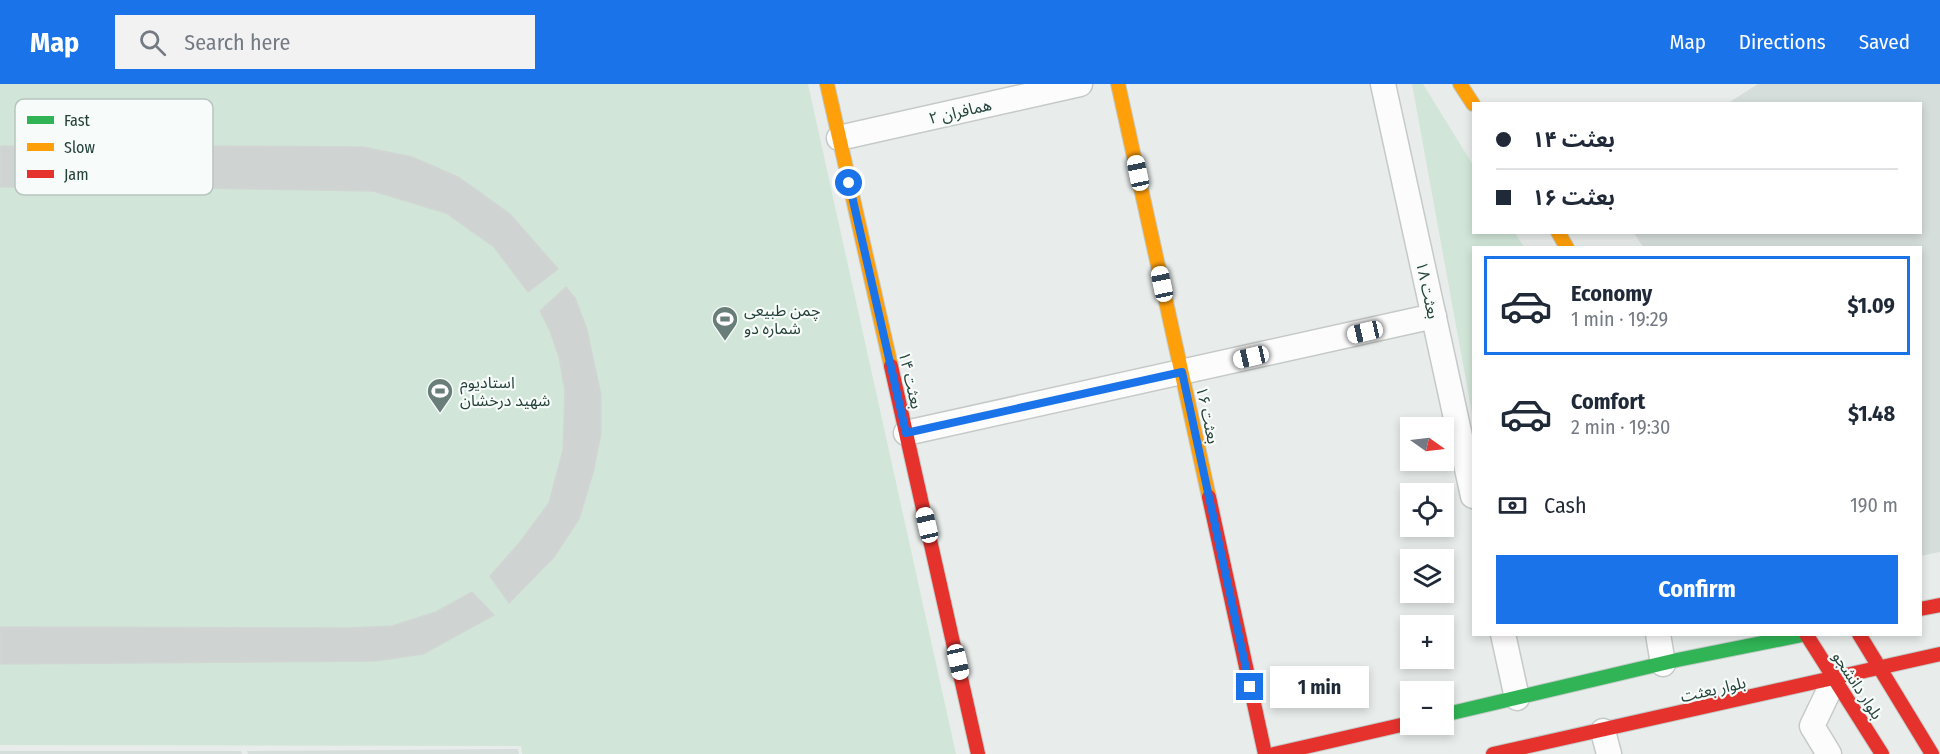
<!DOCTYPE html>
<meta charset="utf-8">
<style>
body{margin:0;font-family:"Fira Sans Condensed","Noto Sans Arabic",sans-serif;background:#f2f2f3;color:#1f2937;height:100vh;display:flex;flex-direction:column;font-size:22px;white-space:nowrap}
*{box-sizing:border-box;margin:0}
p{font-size:20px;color:#747a83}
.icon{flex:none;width:33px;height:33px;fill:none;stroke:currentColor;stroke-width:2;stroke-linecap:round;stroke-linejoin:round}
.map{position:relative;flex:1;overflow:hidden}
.panel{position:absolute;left:1472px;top:162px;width:450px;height:390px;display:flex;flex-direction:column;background:#fff;border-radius:0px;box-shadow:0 3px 9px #0003}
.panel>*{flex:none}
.hud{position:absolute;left:1472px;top:18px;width:450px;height:132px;border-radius:0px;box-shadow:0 3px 9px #0003;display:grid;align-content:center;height:132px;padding:0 24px;background:#fff}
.needle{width:39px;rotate:104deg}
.tools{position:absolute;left:1400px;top:333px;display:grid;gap:12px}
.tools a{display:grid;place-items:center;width:54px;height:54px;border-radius:0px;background:#fff;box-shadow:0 3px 9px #0003;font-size:30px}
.end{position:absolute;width:27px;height:27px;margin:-14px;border:8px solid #1a73e8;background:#fff;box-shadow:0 0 0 3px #fff}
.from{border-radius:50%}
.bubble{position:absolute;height:42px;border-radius:0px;background:#fff;box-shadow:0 3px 9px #0003;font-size:20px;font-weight:700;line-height:42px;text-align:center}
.car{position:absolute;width:18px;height:36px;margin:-18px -9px;border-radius:8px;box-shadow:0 0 4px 2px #0007;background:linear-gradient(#fff 24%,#345 0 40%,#fff 0 76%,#345 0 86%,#fff 0)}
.hud b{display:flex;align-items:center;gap:21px;height:57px;font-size:22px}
.hud b+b{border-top:2px solid #e0e1e3}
.hud i{width:15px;height:15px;background:#1f2937}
ul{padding:10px 0 0;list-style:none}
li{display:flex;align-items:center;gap:18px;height:99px;margin:0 12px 9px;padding:0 12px;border:3px solid transparent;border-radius:0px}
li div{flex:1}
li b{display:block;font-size:22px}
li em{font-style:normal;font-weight:700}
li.current{border-color:#1a73e8}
li>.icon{width:54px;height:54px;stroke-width:1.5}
.pay{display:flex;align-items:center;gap:15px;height:66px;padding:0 24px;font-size:22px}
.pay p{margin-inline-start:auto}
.primary-button{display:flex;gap:12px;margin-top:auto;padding:12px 24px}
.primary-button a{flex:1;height:69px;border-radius:0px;background:#1a73e8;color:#fff;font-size:24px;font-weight:700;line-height:69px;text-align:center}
header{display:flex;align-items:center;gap:36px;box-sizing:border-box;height:84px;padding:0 30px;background:#1a73e8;color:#fff}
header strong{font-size:28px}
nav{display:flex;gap:33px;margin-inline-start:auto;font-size:21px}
.search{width:420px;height:54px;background:#f2f2f3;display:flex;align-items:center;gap:15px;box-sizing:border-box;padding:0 21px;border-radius:0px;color:#747a83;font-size:22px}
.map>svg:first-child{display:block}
</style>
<header>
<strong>Map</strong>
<div class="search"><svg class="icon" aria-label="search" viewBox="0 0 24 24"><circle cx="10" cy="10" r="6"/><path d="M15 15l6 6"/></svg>Search here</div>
<nav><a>Map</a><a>Directions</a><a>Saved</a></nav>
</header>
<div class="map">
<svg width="1940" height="670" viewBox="0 0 1940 670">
<rect width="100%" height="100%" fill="#e8edeb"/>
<g fill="#d6dedb">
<polygon points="1758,0 1940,0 1940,468 1920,472 1920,164 1643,163 1634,149 1920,148 1920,20 1728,19"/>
<polygon points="518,665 519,670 248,670 247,667"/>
<polygon points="0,667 241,667 242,670 0,670"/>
</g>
<g fill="#d1e6d8">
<polygon points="0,0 808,0 956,670 522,670 521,662 0,661"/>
<polygon points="1412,0 1423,0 1473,81 1473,148 1515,149 1524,163 1473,164 1473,335"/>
</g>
<g fill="#cfd4d2" stroke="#d1d6d4" stroke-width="1.5">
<polygon points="0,62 120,62 118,103 0,103"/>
<polygon points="193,62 363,63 412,73 458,93 510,130 558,185 528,208 494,163 446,129 373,107 195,104"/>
<polygon points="566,203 575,214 587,246 601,311 601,349 593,389 579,435 554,473 509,519 490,492 520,458 549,419 563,366 565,307 559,273 550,247 540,227"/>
<polygon points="472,508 494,531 423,570 375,577 0,580 0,543 350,544 392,542 436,528"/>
</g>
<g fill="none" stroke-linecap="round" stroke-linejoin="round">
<g stroke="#c5cac8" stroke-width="27">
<g id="street">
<polyline points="1383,0 1473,412"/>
<polyline points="839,54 1080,0"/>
<polyline points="906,349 1434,232"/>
<polyline points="1503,550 1517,614"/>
<polyline points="1658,550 1663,580"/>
<polyline points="1603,647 1609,670"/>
<polyline points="1829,670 1812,642 1835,594"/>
</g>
</g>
<g stroke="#c3cbc8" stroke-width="16">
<polyline id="fast" points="1443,631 1677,576 1807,550"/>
</g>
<g stroke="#c3cbc8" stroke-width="16">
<g id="slow">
<polyline points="827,0 891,282"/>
<polyline points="1118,0 1209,413"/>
<polyline points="1460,0 1473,20"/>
<polyline points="1558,148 1567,164"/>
</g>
</g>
<g stroke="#c3cbc8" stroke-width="16">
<g id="jam">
<polyline points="891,282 978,670"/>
<polyline points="1209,413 1265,670"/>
<polyline points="1920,525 1940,521"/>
<polyline points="1806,550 1882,670"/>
<polyline points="1859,550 1932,670"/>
<polyline points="1274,670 1410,639"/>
<polyline points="1493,670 1940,570"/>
</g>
</g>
<use href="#street" stroke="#fcfcfc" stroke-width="24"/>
<use href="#fast" stroke="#30b455" stroke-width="14"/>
<use href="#slow" stroke="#ff9f0a" stroke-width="14"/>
<use href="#jam" stroke="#e5322d" stroke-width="14"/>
</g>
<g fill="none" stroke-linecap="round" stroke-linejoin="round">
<polyline stroke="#1a73e8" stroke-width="8" points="849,99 906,349 1182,288 1250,603"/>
</g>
<defs>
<g id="stadium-pin" transform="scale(1.35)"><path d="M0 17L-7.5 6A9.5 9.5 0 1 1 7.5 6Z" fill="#697e78" stroke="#f7fbf9"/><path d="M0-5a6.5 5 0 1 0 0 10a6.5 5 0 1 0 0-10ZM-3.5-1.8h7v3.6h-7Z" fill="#fff"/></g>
</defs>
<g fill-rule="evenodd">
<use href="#stadium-pin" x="725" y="235"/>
<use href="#stadium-pin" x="440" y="307"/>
</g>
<g text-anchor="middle" stroke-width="4.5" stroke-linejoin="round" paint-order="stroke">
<g font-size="16" fill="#24423a" stroke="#f7fbf9">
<text transform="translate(960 27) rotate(-13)" y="6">همافران ۲</text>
<text transform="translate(1428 206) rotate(78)" y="6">بعثت ۱۸</text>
<text transform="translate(911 296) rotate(77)" y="6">بعثت ۱۴</text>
<text transform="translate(1208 331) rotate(78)" y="6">بعثت ۱۶</text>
<text transform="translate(1858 601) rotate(57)" y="6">بلوار دانشجو</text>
<text transform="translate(1713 605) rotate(-13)" y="6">بلوار بعثت</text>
</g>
<g font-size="16" fill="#24423a" stroke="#f7fbf9" text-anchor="start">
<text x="744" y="232">چمن طبیعی<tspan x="744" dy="18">شماره دو</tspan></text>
<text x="460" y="304">استادیوم<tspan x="460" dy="18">شهید درخشان</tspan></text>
</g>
</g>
<rect x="15" y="15" width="198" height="96" rx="9" fill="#f7fbf9" stroke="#b8c4c0" stroke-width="1.5"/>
<rect x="27" y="32" width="27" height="8" fill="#30b455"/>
<rect x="27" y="59" width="27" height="8" fill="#ff9f0a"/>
<rect x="27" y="86" width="27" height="8" fill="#e5322d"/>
<g font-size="16" fill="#24423a">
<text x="64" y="42">Fast</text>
<text x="64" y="69">Slow</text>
<text x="64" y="96">Jam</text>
</g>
</svg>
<div class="tools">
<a><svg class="needle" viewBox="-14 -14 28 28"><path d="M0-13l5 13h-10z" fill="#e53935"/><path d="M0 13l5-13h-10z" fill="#747a83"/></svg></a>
<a><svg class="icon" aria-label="locate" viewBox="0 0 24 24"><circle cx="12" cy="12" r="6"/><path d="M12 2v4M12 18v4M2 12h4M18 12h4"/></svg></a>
<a><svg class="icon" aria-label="layers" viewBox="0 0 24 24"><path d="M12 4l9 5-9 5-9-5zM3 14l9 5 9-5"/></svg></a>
<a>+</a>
<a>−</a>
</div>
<i class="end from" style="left:849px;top:99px"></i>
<i class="end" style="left:1250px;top:603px"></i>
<div class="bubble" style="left:1270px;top:582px;width:99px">1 min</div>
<i class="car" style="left:1138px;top:89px;rotate:348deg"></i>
<i class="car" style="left:1162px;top:200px;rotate:348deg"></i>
<i class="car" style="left:1365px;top:248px;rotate:257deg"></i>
<i class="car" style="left:1251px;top:273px;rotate:257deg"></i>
<i class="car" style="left:927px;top:441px;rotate:347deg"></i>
<i class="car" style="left:958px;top:578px;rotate:167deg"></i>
<div class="hud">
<b><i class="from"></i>بعثت ۱۴</b>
<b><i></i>بعثت ۱۶</b>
</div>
<section class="panel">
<ul>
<li class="current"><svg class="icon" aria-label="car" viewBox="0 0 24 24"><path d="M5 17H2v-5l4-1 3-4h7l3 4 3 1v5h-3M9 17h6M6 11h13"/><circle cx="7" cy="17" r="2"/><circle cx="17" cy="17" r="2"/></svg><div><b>Economy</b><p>1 min · 19:29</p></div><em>$1.09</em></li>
<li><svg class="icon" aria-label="car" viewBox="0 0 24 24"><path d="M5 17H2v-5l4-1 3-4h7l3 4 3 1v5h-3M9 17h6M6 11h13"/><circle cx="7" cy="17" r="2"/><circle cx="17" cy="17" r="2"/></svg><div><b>Comfort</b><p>2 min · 19:30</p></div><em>$1.48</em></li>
</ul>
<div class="pay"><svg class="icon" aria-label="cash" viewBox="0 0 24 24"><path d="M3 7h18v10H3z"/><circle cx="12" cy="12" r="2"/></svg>Cash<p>190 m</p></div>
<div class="primary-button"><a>Confirm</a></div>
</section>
</div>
